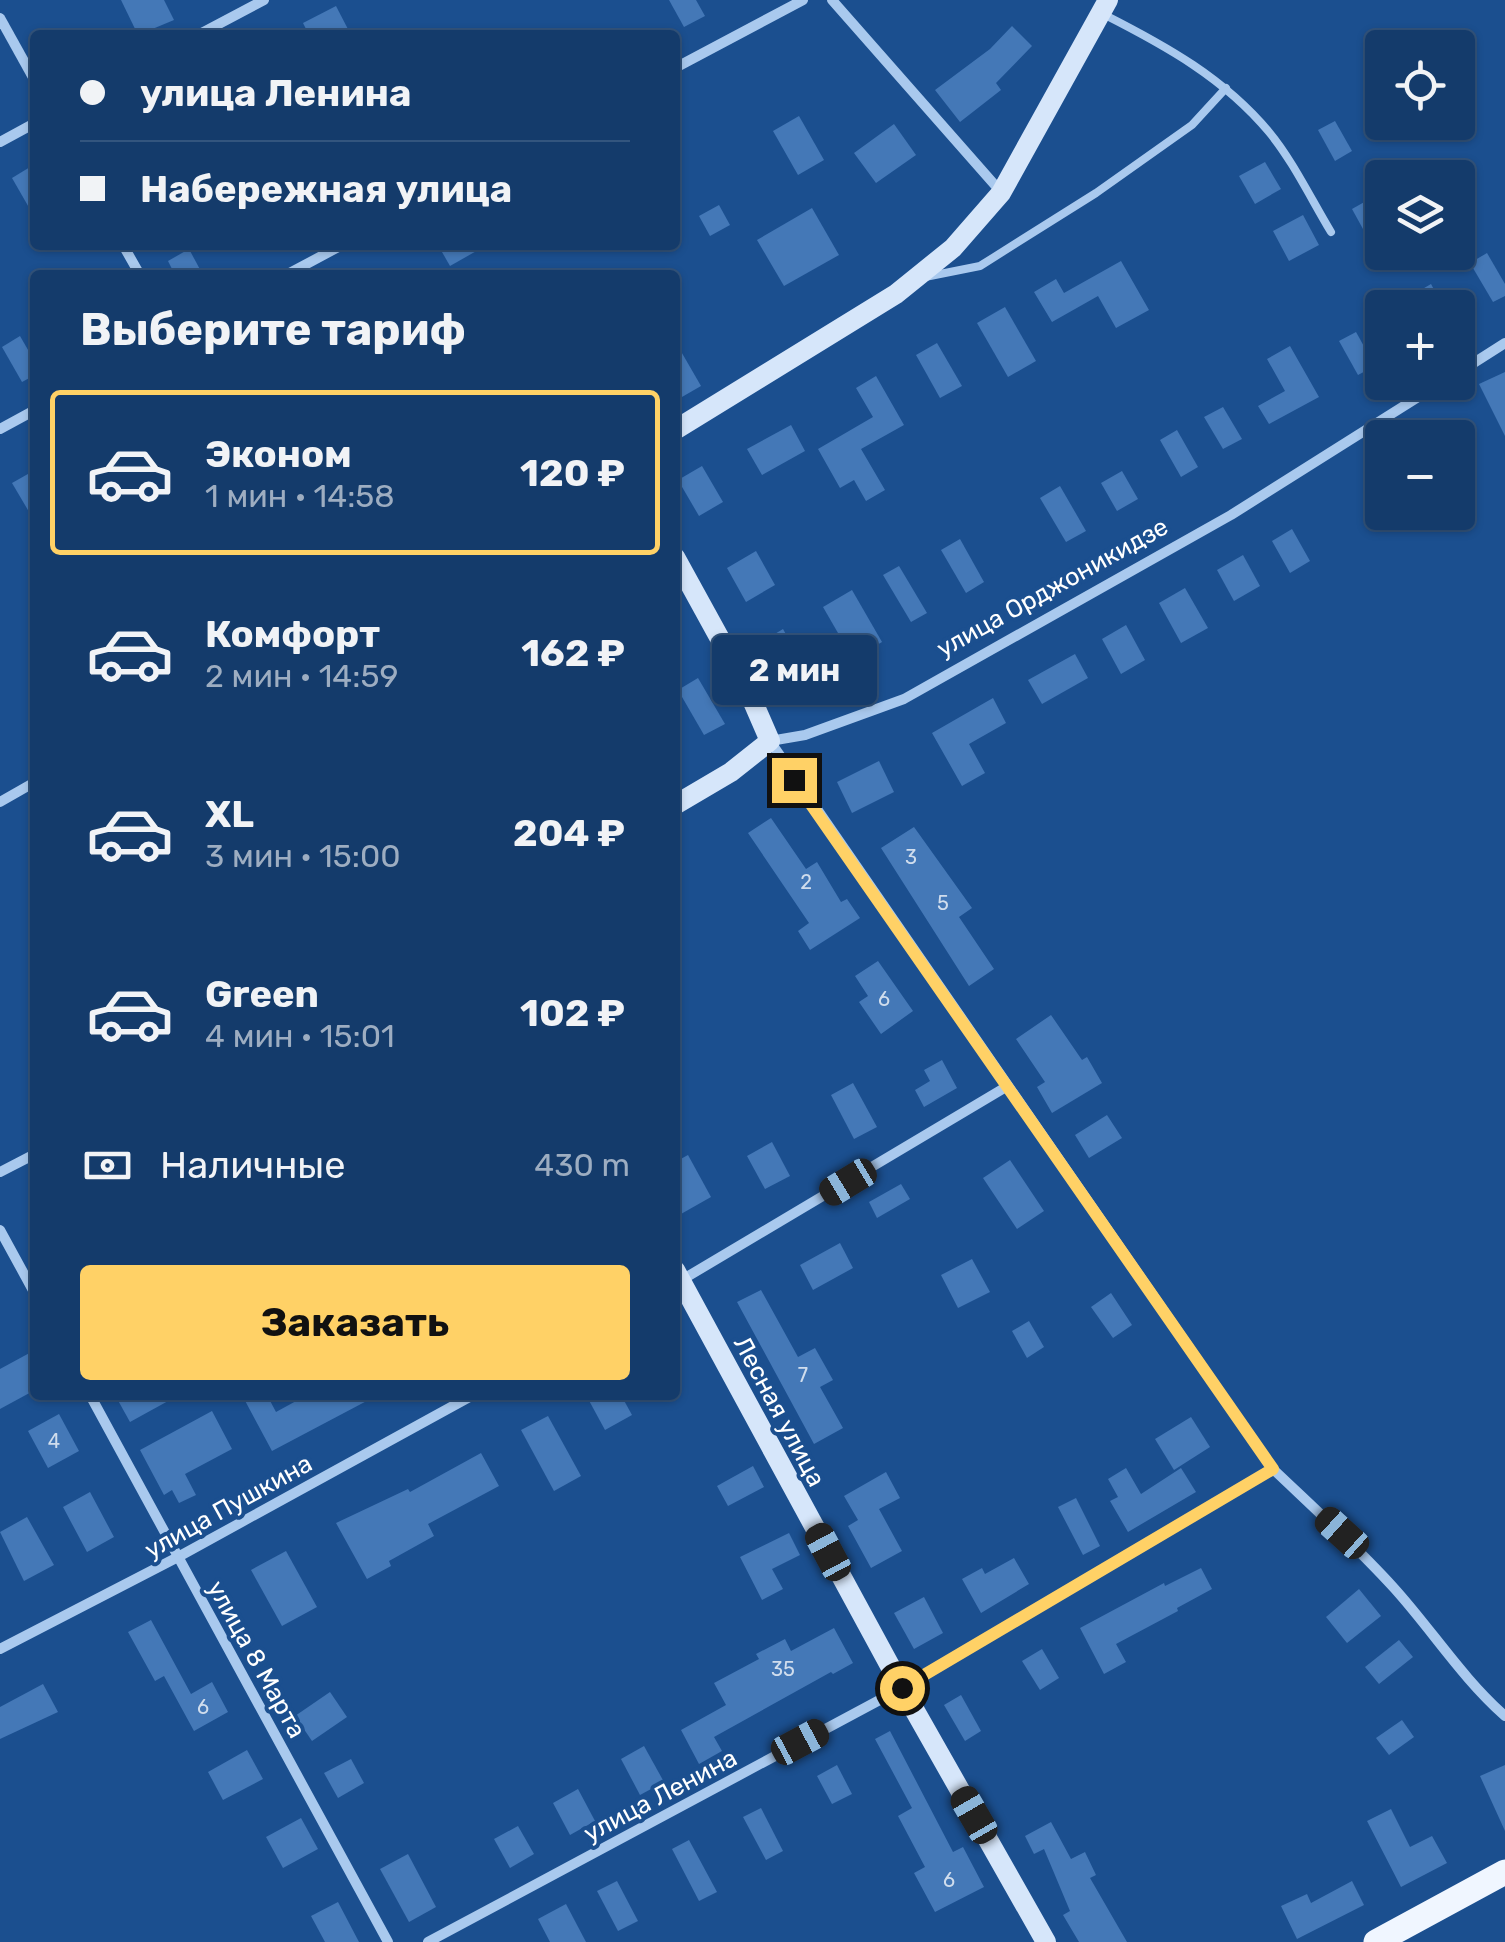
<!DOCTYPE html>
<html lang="ru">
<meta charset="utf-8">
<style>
body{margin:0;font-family:Rubik,sans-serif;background:#214673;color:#f1f3f6;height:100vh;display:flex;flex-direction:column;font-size:38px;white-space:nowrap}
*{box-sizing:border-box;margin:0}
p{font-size:32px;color:#9dadc1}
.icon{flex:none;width:55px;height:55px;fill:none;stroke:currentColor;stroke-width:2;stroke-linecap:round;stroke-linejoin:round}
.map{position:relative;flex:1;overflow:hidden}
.side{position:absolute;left:30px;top:270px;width:650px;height:1130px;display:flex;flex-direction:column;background:#143b6b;border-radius:10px;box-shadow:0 2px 8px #0004,0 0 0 2px #33557e}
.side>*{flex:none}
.top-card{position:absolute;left:30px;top:30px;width:650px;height:220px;border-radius:10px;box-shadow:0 2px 8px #0004,0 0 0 2px #33557e;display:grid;align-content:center;height:220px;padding:0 50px;background:#143b6b}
.controls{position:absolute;left:1365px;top:30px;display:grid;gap:20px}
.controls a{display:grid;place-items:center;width:110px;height:110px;border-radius:10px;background:#143b6b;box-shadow:0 2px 8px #0004,0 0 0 2px #33557e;font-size:50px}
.end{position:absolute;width:45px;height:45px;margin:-22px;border:12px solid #ffd166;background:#111;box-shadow:0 0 0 5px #111}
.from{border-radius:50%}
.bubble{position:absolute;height:70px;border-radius:10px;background:#143b6b;box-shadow:0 2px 8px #0004,0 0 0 2px #33557e;font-size:32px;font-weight:700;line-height:70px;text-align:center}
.car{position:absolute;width:30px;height:60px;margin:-30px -15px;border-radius:12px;box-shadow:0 0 8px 2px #0007;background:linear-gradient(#222 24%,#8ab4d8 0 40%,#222 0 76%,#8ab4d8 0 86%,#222 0)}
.top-card b{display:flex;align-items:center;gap:35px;height:95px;font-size:38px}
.top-card b+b{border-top:2px solid #33557e}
.top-card i{width:25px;height:25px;background:#f1f3f6}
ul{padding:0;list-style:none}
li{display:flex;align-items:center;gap:30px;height:165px;margin:0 20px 15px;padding:0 30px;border:5px solid transparent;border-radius:10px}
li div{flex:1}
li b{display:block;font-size:38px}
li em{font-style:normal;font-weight:700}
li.on{border-color:#ffd166}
li>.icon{width:90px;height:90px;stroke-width:1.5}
h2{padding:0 50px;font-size:45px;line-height:120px}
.pay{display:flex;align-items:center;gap:25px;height:110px;padding:0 50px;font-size:38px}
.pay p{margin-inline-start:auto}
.action{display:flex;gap:20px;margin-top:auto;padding:20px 50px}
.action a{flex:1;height:115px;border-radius:10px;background:#ffd166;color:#111;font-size:40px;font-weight:700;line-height:115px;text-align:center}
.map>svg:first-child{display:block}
</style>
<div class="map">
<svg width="1505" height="1942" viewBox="0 0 1505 1942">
<rect width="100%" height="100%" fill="#1b4f8f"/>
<g fill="#4478b7">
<polygon points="121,0 164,0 174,20 138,35"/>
<polygon points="669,0 696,0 705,16 684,27"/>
<polygon points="336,6 351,35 309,35 303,23"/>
<polygon points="1012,26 1032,46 996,83 1001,90 960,122 935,90 990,49"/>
<polygon points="799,116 824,160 798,175 773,131"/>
<polygon points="1335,121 1352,151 1335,161 1318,130"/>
<polygon points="894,124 916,155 876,183 854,153"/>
<polygon points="1265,162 1281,189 1255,204 1239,176"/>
<polygon points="35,164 35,218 12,178"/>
<polygon points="1382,192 1382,218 1363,229 1352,209"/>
<polygon points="719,205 730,225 710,236 699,216"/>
<polygon points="812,208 839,255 784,286 757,240"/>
<polygon points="1303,215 1319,245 1289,261 1273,231"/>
<polygon points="438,245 487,245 450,266"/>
<polygon points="189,249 203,275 175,275 168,261"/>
<polygon points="1487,253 1505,284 1505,296 1493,302 1470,263"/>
<polygon points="1121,261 1149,310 1116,328 1098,296 1052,322 1034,292 1056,279 1064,293"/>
<polygon points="1431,284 1444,308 1390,308"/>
<polygon points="1005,307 1036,361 1008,377 977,323"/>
<polygon points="1356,332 1375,366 1358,375 1339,341"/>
<polygon points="20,336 35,362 35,375 22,382 2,347"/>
<polygon points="675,341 701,386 675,401"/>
<polygon points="937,343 962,386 940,398 916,355"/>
<polygon points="1290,346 1319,397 1269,424 1258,406 1285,391 1267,359"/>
<polygon points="1505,372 1505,436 1479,384"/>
<polygon points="876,376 904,425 861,449 885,490 866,501 854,480 840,488 818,449 873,417 856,388"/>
<polygon points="1223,407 1242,439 1223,449 1204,417"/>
<polygon points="791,425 805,451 762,475 747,449"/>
<polygon points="1177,430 1198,467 1181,477 1160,440"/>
<polygon points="702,466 723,502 699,516 678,480"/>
<polygon points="35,470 35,522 12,483"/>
<polygon points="1122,471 1138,499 1117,511 1101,483"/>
<polygon points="1060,486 1086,531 1066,542 1040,498"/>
<polygon points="1292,529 1310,561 1290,573 1272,541"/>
<polygon points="960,539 984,582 966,593 941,550"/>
<polygon points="756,551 775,585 746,602 727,568"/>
<polygon points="1243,555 1260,586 1234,601 1217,570"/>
<polygon points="899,566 927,613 911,622 883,575"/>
<polygon points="1185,588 1208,628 1181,643 1159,603"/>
<polygon points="852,590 882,642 853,659 823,607"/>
<polygon points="1126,625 1145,660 1121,674 1102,639"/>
<polygon points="783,629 812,680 794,690 765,640"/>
<polygon points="1075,654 1088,678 1042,704 1028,680"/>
<polygon points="698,678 725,724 704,735 678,690"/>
<polygon points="993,698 1006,723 969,744 985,773 962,786 932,733"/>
<polygon points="879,761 894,792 852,813 837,782"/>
<polygon points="771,818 806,869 817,862 841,902 847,899 860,918 810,950 798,931 809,923 748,833"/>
<polygon points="914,827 972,908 959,917 994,969 969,986 881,848"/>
<polygon points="878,961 913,1011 881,1034 859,1002 868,996 855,976"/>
<polygon points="1051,1015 1082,1060 1087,1057 1102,1083 1052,1113 1037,1087 1045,1082 1016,1039"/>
<polygon points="942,1060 957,1088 924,1107 915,1090 930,1081 924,1070"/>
<polygon points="853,1083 877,1127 854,1139 831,1095"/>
<polygon points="1107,1115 1122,1138 1089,1158 1075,1135"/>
<polygon points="772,1142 790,1176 765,1189 747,1156"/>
<polygon points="688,1155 711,1197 681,1214 675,1202 675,1162"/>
<polygon points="1010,1160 1044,1211 1017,1229 983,1178"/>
<polygon points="901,1184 910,1199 877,1218 869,1202"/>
<polygon points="840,1243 853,1268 813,1290 800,1265"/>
<polygon points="972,1259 990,1292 958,1308 941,1275"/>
<polygon points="761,1290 798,1357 815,1348 833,1380 820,1387 843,1428 814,1444 737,1302"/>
<polygon points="1111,1293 1132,1325 1113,1338 1091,1307"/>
<polygon points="1029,1321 1044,1347 1027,1358 1012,1331"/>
<polygon points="35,1350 35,1390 0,1409 0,1369"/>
<polygon points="115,1395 179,1395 130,1422"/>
<polygon points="242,1395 267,1395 276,1412 307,1395 378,1395 272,1451"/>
<polygon points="586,1395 621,1395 632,1415 605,1430"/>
<polygon points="212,1411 232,1449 185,1474 196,1495 179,1503 172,1490 164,1495 140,1450"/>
<polygon points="59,1414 79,1451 48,1468 28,1431"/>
<polygon points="548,1416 581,1476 554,1491 521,1430"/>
<polygon points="1191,1417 1210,1447 1174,1470 1155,1439"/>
<polygon points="481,1453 499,1486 428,1524 434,1536 389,1561 391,1566 367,1579 336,1523 408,1489 410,1492"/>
<polygon points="753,1466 764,1487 728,1506 717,1486"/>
<polygon points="1126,1468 1141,1494 1181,1468 1196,1492 1128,1532 1110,1501 1118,1497 1108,1479"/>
<polygon points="886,1472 900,1498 879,1509 902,1551 871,1568 848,1526 858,1520 844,1496"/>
<polygon points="90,1492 114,1537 87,1552 63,1507"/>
<polygon points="1076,1498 1100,1546 1083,1555 1058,1507"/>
<polygon points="27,1517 54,1565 24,1581 0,1532"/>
<polygon points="789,1533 800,1555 772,1569 783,1589 762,1600 740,1557"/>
<polygon points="286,1551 317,1607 282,1626 251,1570"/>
<polygon points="1014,1558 1029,1584 981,1613 962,1579 982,1568 985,1574"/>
<polygon points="1201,1568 1212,1589 1177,1608 1178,1611 1116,1644 1126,1662 1104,1674 1080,1628 1164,1583 1165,1586"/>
<polygon points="1359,1589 1381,1616 1347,1643 1326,1617"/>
<polygon points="924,1597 943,1633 914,1649 894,1613"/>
<polygon points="151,1620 191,1694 212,1682 228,1712 194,1731 164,1676 155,1681 128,1632"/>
<polygon points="834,1628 853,1663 833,1674 831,1672 714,1737 722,1751 699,1764 681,1730 726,1705 714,1683 759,1659 756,1654 785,1639 791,1651"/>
<polygon points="1399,1640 1413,1657 1379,1684 1365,1667"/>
<polygon points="1042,1649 1059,1678 1040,1690 1022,1661"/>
<polygon points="43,1684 58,1712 0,1739 0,1707"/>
<polygon points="330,1692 347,1717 312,1741 295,1716"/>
<polygon points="961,1695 981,1731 965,1741 944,1705"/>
<polygon points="1402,1720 1414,1737 1389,1755 1376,1738"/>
<polygon points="890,1731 953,1852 963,1847 984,1887 935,1912 914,1873 925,1867 898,1816 912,1808 875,1739"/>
<polygon points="644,1746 664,1782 640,1795 621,1759"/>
<polygon points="247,1750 263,1779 223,1800 208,1772"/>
<polygon points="351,1759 364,1783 338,1798 324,1773"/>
<polygon points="837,1765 852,1794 832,1804 817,1776"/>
<polygon points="1505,1765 1505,1831 1480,1776"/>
<polygon points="578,1789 595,1821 570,1835 553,1803"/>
<polygon points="761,1808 783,1851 766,1860 743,1817"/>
<polygon points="1391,1809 1410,1847 1432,1836 1447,1863 1401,1887 1367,1821"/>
<polygon points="301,1818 318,1849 283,1868 266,1837"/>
<polygon points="1051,1822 1071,1859 1085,1852 1096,1875 1090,1878 1127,1942 1079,1942 1063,1915 1070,1911 1044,1849 1034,1854 1025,1836"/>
<polygon points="518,1826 534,1854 510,1868 494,1839"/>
<polygon points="689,1840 717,1892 699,1901 672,1849"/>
<polygon points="408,1854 436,1907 409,1922 380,1869"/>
<polygon points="617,1881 638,1921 618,1931 597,1891"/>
<polygon points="1352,1881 1364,1905 1297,1939 1281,1906 1307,1894 1311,1903"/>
<polygon points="338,1902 359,1942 325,1942 311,1916"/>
<polygon points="566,1904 586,1942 550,1942 538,1919"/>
</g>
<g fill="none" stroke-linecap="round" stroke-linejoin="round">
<g stroke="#a9c9ee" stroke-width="8">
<path d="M1105 15C1166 46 1224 78 1269 132 1293 161 1311 199 1331 232"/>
<polyline points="925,277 980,266 1096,193 1192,125 1226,88"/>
</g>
<g stroke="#a9c9ee" stroke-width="10">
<polyline points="832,0 1001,192"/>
<polyline points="0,18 35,81"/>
<polyline points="198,35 264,0"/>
<polyline points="675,68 803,0"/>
<polyline points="0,142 35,123"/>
<polyline points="123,245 140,275"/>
<polyline points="286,275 342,245"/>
<polyline points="1458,373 1505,343"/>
<path d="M1442 382 1231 515 904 699 805 735 770 741 1273 1469C1314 1508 1356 1546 1394 1588 1432 1630 1462 1678 1505 1716"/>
<polyline points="0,429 35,410"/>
<polyline points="0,802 35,782"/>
<polyline points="0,1172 35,1154"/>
<polyline points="0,1230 35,1294"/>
<polyline points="680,1281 1006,1087"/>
<polyline points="90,1395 388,1942"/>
<polyline points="0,1649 178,1557 473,1395"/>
<polyline points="428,1942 902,1688 1273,1469"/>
</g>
<g stroke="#d6e6fa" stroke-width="20">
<polyline points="675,430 896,294 953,248 1001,193 1108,0"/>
<polyline points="675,557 747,688 770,741 731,772 675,805"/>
<polyline points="675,1270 902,1688 1046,1942"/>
</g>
<polyline stroke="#f0f6ff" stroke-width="25" points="1376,1942 1505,1872"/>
</g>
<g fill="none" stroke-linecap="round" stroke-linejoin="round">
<polyline stroke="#ffd166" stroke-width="12" points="794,780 1273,1469 902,1688"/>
</g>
<g text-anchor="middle" stroke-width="8" stroke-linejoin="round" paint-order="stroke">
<g font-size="20" fill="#d0dded">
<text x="911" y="864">3</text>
<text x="806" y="889">2</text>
<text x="943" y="910">5</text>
<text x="884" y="1006">6</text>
<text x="803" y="1382">7</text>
<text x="54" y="1448">4</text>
<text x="783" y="1676">35</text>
<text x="203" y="1714">6</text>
<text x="949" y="1887">6</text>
</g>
<g font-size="25" fill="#fff" stroke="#1b4f8f">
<text transform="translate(1052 587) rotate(-29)" y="9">улица Орджоникидзе</text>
<text transform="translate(780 1411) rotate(62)" y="9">Лесная улица</text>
<text transform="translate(228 1506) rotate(-29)" y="9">улица Пушкина</text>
<text transform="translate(257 1659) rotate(61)" y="9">улица 8 Марта</text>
<text transform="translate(660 1795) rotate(-28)" y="9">улица Ленина</text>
</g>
</g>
</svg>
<div class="controls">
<a><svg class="icon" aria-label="locate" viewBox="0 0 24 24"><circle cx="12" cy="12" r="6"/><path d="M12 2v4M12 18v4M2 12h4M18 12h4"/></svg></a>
<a><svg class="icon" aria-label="layers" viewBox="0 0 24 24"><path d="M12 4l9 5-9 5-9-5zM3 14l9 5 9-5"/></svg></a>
<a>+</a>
<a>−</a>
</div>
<i class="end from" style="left:902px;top:1688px"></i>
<i class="end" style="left:794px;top:780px"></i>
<div class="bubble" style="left:712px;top:635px;width:165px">2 мин</div>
<i class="car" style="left:848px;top:1182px;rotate:239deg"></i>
<i class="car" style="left:1342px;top:1533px;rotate:312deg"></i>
<i class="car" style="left:828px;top:1552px;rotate:332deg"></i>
<i class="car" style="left:800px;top:1742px;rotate:62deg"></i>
<i class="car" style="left:974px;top:1815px;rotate:330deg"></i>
<div class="top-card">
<b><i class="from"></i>улица Ленина</b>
<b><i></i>Набережная улица</b>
</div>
<section class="side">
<h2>Выберите тариф</h2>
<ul>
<li class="on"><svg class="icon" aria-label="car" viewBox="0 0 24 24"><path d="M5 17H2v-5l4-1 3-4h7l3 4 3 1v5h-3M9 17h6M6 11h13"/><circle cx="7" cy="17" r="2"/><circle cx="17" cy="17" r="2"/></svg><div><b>Эконом</b><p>1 мин · 14:58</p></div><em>120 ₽</em></li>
<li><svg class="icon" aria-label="car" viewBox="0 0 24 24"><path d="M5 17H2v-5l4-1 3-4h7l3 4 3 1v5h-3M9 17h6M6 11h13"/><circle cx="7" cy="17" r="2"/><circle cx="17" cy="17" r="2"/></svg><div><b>Комфорт</b><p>2 мин · 14:59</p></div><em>162 ₽</em></li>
<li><svg class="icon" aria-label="car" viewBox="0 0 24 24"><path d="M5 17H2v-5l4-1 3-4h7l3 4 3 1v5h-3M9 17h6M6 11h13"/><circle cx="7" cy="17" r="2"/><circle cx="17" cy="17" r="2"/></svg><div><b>XL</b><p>3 мин · 15:00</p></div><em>204 ₽</em></li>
<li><svg class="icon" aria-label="car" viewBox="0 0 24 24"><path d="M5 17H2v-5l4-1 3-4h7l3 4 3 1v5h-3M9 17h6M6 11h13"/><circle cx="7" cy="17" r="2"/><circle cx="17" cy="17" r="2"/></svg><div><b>Green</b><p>4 мин · 15:01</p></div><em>102 ₽</em></li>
</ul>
<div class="pay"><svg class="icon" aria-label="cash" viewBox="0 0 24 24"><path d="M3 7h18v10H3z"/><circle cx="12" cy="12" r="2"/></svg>Наличные<p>430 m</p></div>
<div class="action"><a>Заказать</a></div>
</section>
</div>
